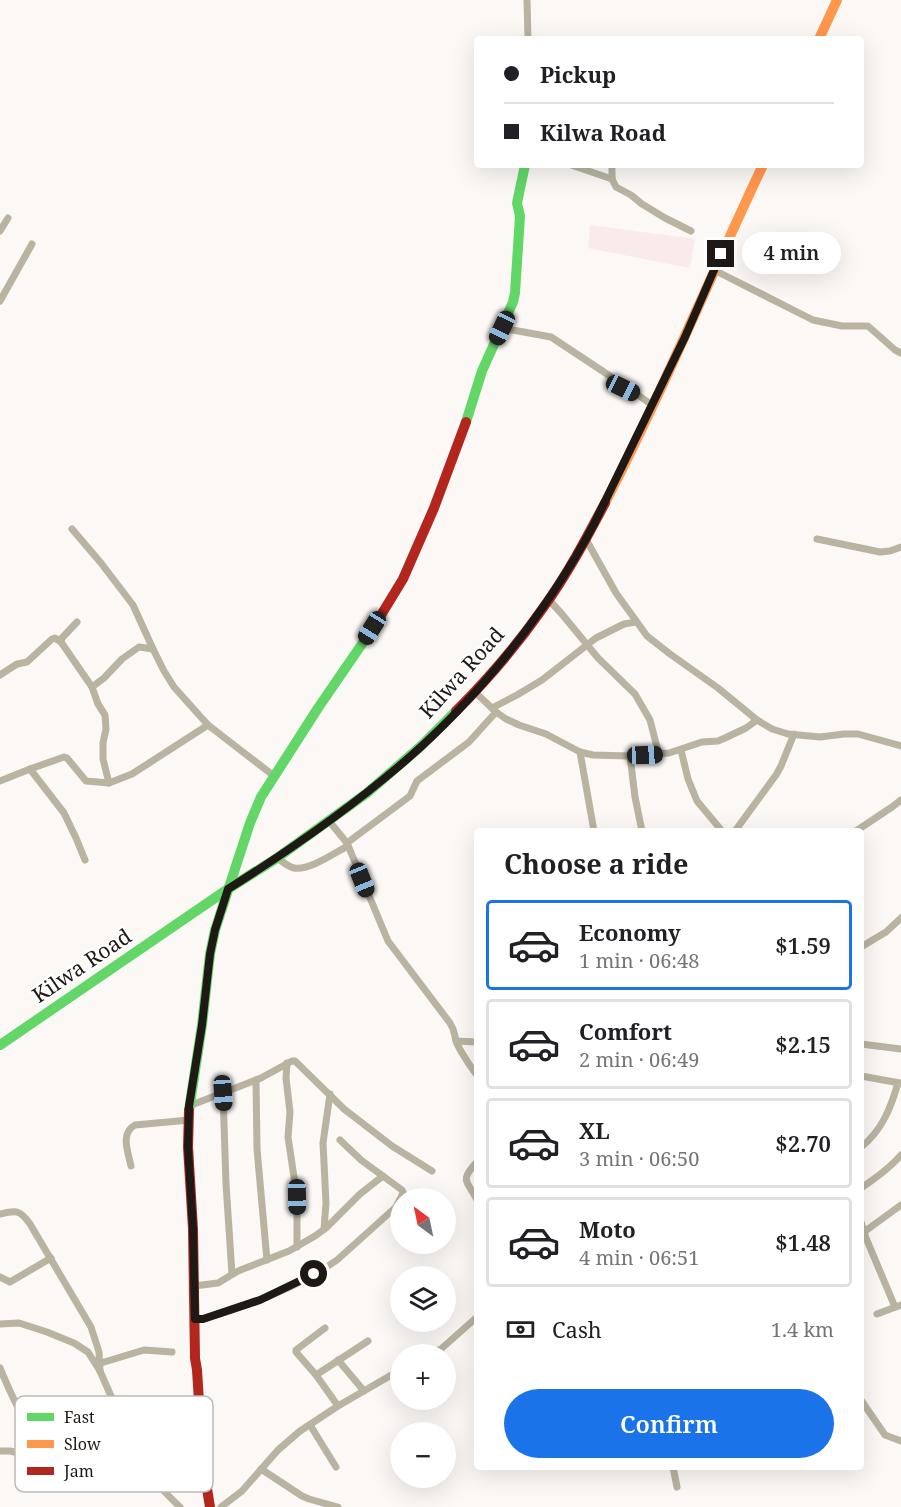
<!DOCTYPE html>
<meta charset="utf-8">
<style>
body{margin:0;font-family:"Noto Serif",serif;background:#f6f6f6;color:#202124;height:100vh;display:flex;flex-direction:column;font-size:22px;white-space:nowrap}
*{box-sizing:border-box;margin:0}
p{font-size:20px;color:#757577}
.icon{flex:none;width:33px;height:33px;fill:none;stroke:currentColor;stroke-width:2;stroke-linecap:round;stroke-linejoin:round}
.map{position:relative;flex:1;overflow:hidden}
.drawer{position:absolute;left:474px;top:828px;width:390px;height:642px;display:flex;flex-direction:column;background:#fff;border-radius:6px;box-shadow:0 6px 24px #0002}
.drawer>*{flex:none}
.top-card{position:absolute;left:474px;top:36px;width:390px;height:132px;border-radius:6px;box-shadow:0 6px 24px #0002;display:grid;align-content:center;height:132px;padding:0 30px;background:#fff}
.needle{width:39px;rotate:327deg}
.tools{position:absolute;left:390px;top:1188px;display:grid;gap:12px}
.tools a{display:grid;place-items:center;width:66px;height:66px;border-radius:50%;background:#fff;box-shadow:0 6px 24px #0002;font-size:30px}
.end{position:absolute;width:27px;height:27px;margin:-14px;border:8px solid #1f1915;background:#fff;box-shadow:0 0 0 3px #fff}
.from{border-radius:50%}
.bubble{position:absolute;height:42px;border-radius:21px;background:#fff;box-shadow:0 6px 24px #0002;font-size:20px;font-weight:600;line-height:42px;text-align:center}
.car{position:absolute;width:18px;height:36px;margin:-18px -9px;border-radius:8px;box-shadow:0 0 4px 2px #0007;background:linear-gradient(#222 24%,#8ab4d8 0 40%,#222 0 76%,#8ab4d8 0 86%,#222 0)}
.top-card b{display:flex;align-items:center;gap:21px;height:57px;font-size:22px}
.top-card b+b{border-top:2px solid #e0e0e0}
.top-card i{width:15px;height:15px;background:#202124}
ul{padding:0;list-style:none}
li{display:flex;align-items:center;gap:18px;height:90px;margin:0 12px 9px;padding:0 18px;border:3px solid #e0e0e0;border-radius:6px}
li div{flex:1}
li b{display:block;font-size:22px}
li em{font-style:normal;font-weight:600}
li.active{border-color:#1a73e8}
li>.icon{width:54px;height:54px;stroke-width:1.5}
h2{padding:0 30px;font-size:27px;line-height:72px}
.pay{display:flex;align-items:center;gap:15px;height:66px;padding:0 30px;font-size:22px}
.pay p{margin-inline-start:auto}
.action{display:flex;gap:12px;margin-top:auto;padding:12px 30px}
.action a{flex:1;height:69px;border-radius:36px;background:#1a73e8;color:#fff;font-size:24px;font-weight:600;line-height:69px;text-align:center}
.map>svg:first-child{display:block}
</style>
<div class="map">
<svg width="901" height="1507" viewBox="0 0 901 1507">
<rect width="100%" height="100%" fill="#fbf8f5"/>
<polygon fill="#f9ebe9" points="590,225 695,239 690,268 588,248"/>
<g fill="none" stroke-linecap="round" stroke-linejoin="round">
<g stroke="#b9b3a0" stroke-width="7">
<polyline points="527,0 528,39"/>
<polyline points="571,165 612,179"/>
<polyline points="612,165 612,179 616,187 631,195 642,204 665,218 691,231"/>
<polyline points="0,231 8,218"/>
<polyline points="714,270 813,320 842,326 868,326 895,350 901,353"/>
<polyline points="0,301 32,244"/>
<polyline points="502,328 551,337 613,378 623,388 638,395 652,405"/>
<polyline points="72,529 101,563 133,605 153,649 164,671 174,687 208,725 274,776"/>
<polyline points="817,539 880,552 890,551 901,547"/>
<polyline points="585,541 588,543 616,593 647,636 670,654 718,688 757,720 772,729 788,734 820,737 844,734 858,734 901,746"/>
<polyline points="548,599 561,613 598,658 635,694 650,720 659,755"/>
<polyline points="77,622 62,638 61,642 92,687 98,704 105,715 106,729 103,743 103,759 109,783"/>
<polyline points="0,675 17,664 27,662 52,639 55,638 61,642"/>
<polyline points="92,687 104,678 122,659 139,647 153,649"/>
<polyline points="475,692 496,712 506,719 519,725 546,734 580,752 593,755 630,756 669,753 702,742 718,741 725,738 746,728 757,720"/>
<polyline points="492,708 517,695 542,680 596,638 624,624 636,622"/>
<polyline points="681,750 688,779 697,801 722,831"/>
<polyline points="580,752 594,831"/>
<polyline points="630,756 635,797 642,831"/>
<polyline points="30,769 64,813 76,838 85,860"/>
<polyline points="0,781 30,769 64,757 67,758 86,781 109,783 132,774 208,725"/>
<path d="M329 821 347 843 388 941 450 1023C455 1031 454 1033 456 1041 458 1048 472 1069 477 1075"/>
<polyline points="735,831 776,775 781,766 794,734"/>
<polyline points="856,831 892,807 901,800"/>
<polyline points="347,843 410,796 417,781 469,742 496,712"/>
<path d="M277 858C282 861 288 867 294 868 309 871 334 853 348 846"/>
<polyline points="861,947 886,932 901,918"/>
<polyline points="456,1041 477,1042"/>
<polyline points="861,1044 901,1049"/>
<polyline points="287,1063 286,1078 290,1112 288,1137 297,1197 297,1247"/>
<polyline points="861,1076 900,1083"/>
<polyline points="256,1080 257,1149 267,1260"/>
<polyline points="223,1093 226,1184 232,1274"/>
<polyline points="189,1106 261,1078 292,1061 295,1061 344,1109 392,1146 432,1171"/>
<polyline points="340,1140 361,1160 402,1190 403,1192 401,1198"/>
<path d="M861 1147C882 1131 891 1107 898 1083"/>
<path d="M477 1162C459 1181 467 1180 477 1200"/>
<path d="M131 1166C128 1152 120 1133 135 1125L189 1120"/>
<path d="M861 1188C876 1178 890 1168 901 1155"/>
<path d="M0 1214C17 1210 20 1210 30 1224L91 1327 99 1352 100 1371"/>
<polyline points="861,1222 866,1238 895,1307"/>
<polyline points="324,1229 326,1203 323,1143 330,1094"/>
<polyline points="864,1232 901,1205"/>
<polyline points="0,1277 10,1282 51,1258"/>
<polyline points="194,1286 218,1283 238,1271 289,1251 315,1236 326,1228 360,1194 383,1176"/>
<polyline points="877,1314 901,1305"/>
<path d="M195 1319H203C249 1305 297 1288 337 1260L396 1207 400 1199"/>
<path d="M0 1324 19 1323 47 1332 74 1343 88 1352 100 1371 138 1458C149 1476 164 1492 180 1507"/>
<polyline points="325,1328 296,1350 296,1352 316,1375 338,1406"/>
<polyline points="430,1354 441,1349 477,1317"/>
<polyline points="338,1360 364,1391"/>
<polyline points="101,1363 144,1350 172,1352"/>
<path d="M0 1368C6 1382 12 1397 20 1411 30 1430 68 1489 92 1487L142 1465"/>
<polyline points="316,1375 368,1341"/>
<polyline points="861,1400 885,1435 901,1441"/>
<polyline points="310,1425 336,1467"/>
<polyline points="0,1451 10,1451 55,1462"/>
<polyline points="673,1467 677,1487"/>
<polyline points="261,1469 302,1496 309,1499 338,1507"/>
<polyline points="221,1507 242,1491 278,1450 300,1431 338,1406 400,1370"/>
</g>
<g stroke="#63d668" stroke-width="10">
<polyline points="466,422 482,371 513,302 515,293 520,216 517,203 525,165"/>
<polyline points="0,1045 228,889 277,858 367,793 421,746 456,711"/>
<polyline points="189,1110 202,1025 210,954 215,930 250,823 261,797 318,708 375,625"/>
</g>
<g stroke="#ff974d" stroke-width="10">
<polyline points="819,39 837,0"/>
<path d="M605 503C662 393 710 277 763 165"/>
</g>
<g stroke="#b3261e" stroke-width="10">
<polyline points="375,625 403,579 434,508 466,422"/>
<path d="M456 711C488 679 518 644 543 608 567 575 586 539 605 503"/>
<polyline points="189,1110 188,1147 193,1229 195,1358 197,1370 203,1464 210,1507"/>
</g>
</g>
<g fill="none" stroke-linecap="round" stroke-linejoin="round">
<path stroke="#1f1915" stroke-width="8" d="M314 1274 260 1300 203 1319H195L193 1229 188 1147 189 1106 202 1025 210 954 215 930 228 889C287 852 345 812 398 767 475 702 547 613 594 524L685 337 721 254"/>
</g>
<g text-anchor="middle" stroke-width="4.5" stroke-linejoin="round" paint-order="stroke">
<g font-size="21" fill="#1f1915" stroke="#fff">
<text transform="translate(462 673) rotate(-48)" y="7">Kilwa Road</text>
<text transform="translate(82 966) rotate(-34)" y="7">Kilwa Road</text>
</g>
</g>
<rect x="15" y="1396" width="198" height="96" rx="9" fill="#fff" stroke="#bcbab9" stroke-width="1.5"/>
<rect x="27" y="1413" width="27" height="8" fill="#63d668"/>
<rect x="27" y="1440" width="27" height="8" fill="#ff974d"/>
<rect x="27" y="1467" width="27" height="8" fill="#b3261e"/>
<g font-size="16" fill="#1f1915">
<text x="64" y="1423">Fast</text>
<text x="64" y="1450">Slow</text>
<text x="64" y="1477">Jam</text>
</g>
</svg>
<div class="tools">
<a><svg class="needle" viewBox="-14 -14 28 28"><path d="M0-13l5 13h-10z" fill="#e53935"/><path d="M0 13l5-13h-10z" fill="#757577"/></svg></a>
<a><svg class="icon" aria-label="layers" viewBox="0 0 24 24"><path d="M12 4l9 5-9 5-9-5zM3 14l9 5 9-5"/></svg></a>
<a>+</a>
<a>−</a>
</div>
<i class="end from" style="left:314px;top:1274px"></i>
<i class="end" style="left:721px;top:254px"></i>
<div class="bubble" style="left:742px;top:232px;width:99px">4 min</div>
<i class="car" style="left:502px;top:328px;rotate:205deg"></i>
<i class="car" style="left:623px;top:388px;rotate:116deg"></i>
<i class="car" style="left:372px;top:628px;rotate:212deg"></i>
<i class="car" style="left:645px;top:755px;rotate:88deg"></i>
<i class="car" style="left:362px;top:880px;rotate:158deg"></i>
<i class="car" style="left:223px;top:1093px;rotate:176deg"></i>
<i class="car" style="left:297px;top:1197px;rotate:179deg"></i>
<div class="top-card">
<b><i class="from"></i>Pickup</b>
<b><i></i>Kilwa Road</b>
</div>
<section class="drawer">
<h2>Choose a ride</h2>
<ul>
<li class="active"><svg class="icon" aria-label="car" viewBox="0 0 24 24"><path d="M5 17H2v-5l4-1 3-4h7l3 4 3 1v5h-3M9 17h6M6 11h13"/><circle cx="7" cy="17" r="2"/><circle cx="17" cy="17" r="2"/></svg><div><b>Economy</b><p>1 min · 06:48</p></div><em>$1.59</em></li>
<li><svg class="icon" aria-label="car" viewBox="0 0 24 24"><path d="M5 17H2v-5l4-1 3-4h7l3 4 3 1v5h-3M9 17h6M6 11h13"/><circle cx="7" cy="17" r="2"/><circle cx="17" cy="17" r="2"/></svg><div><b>Comfort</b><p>2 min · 06:49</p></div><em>$2.15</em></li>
<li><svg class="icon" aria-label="car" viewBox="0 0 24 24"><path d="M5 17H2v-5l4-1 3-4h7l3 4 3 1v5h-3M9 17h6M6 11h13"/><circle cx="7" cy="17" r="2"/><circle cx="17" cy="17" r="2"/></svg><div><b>XL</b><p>3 min · 06:50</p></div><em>$2.70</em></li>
<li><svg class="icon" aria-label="car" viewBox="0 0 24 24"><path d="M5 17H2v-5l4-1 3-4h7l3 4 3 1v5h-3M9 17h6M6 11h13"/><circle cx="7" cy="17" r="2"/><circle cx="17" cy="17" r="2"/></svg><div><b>Moto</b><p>4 min · 06:51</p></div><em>$1.48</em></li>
</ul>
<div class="pay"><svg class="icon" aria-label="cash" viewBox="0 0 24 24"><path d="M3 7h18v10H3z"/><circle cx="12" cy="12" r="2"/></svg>Cash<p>1.4 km</p></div>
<div class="action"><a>Confirm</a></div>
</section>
</div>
